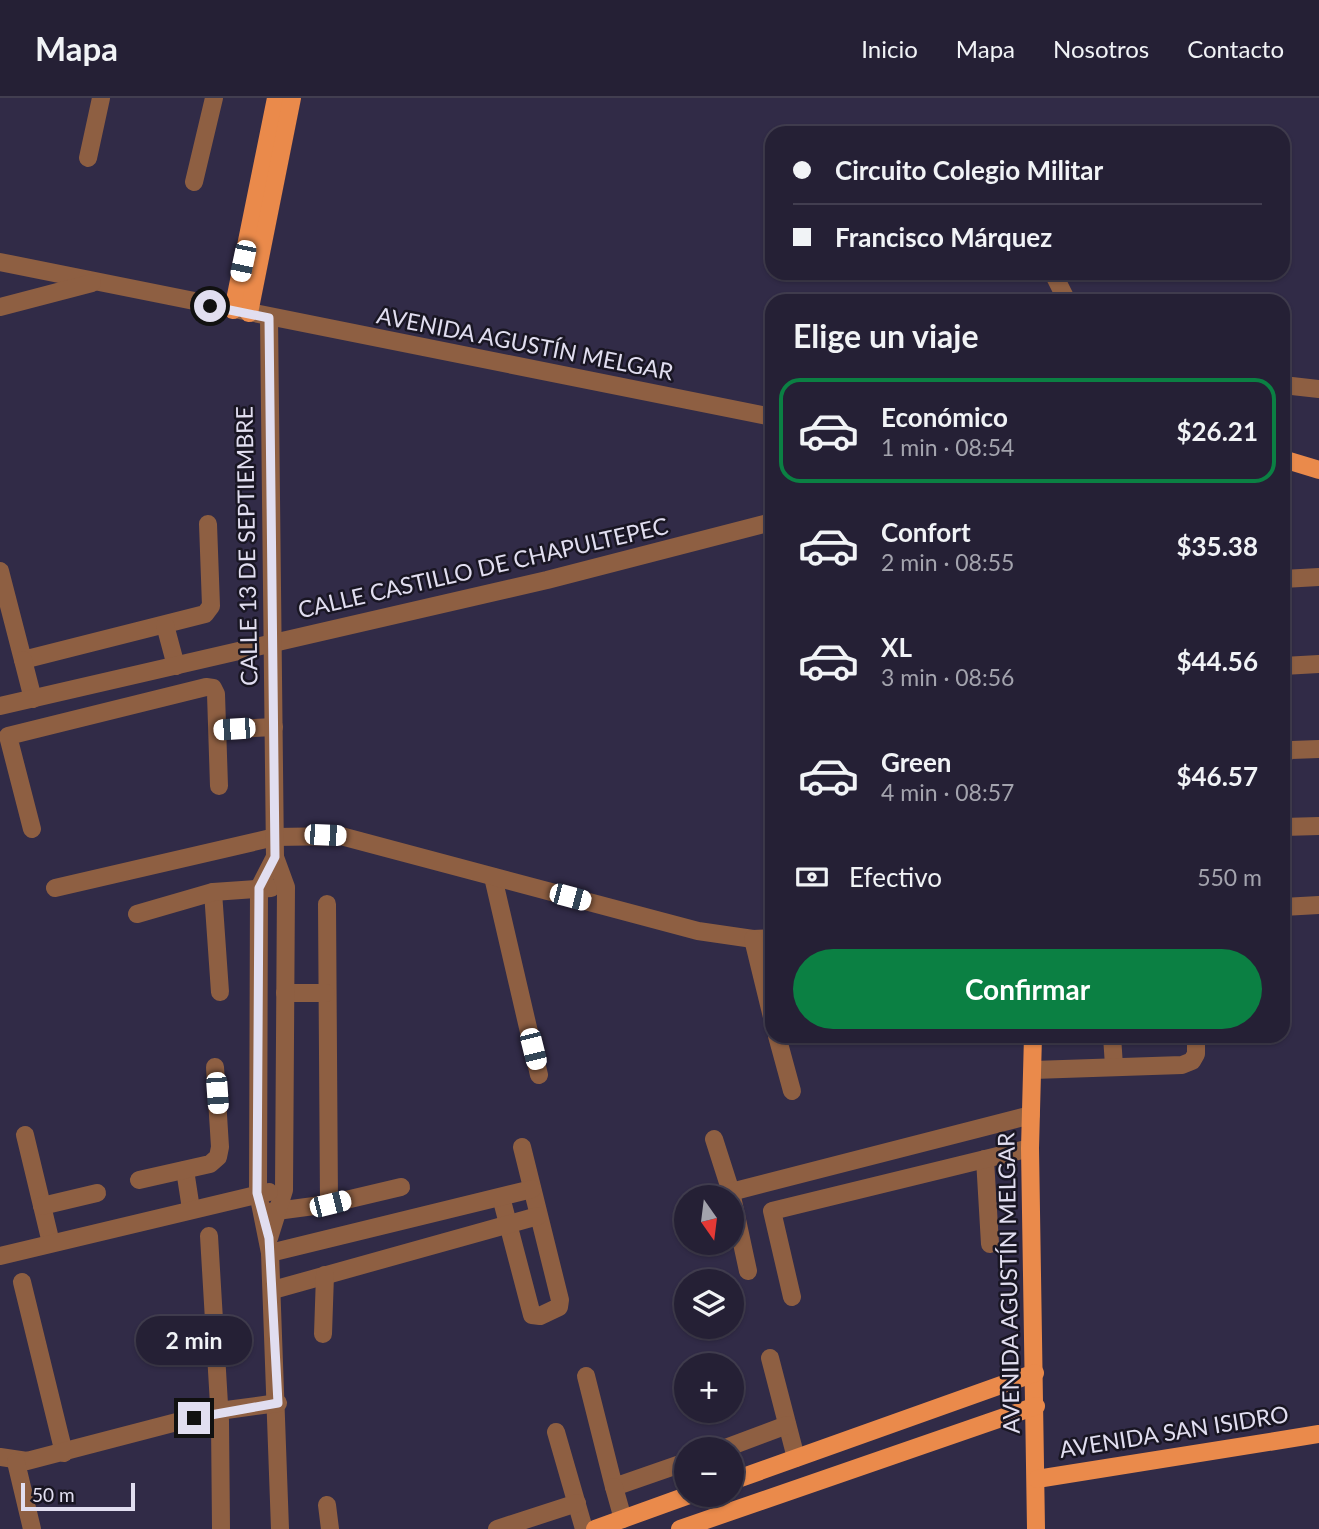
<!DOCTYPE html>
<html lang="es">
<meta charset="utf-8">
<style>
body{margin:0;font-family:Lato,sans-serif;background:#2d283d;color:#f1f3f6;height:100vh;display:flex;flex-direction:column;font-size:26px;white-space:nowrap}
*{box-sizing:border-box;margin:0}
p{font-size:23px;color:#a3a3ad}
.icon{flex:none;width:38px;height:38px;fill:none;stroke:currentColor;stroke-width:2;stroke-linecap:round;stroke-linejoin:round}
.map{position:relative;flex:1;overflow:hidden}
.details{position:absolute;left:765px;top:196px;width:525px;height:749px;display:flex;flex-direction:column;background:#252035;border-radius:21px;box-shadow:0 2px 5px #0004,0 0 0 2px #423e50}
.details>*{flex:none}
.hud{position:absolute;left:765px;top:28px;width:525px;height:154px;border-radius:21px;box-shadow:0 2px 5px #0004,0 0 0 2px #423e50;display:grid;align-content:center;height:154px;padding:0 28px;background:#252035}
.needle{width:46px;rotate:166deg}
.controls{position:absolute;left:674px;top:1087px;display:grid;gap:14px}
.controls a{display:grid;place-items:center;width:70px;height:70px;border-radius:50%;background:#252035;box-shadow:0 2px 5px #0004,0 0 0 2px #423e50;font-size:35px}
.scale{position:absolute;left:21px;bottom:18px;width:114px;box-sizing:border-box;padding-left:7px;border:4px solid #e1def0;border-top:0;font-size:19px;line-height:24px;white-space:nowrap;color:#e1def0;-webkit-text-stroke:5px #191623;paint-order:stroke}
.end{position:absolute;width:32px;height:32px;margin:-16px;border:9px solid #e1def0;background:#111;box-shadow:0 0 0 4px #111}
.from{border-radius:50%}
.bubble{position:absolute;height:49px;border-radius:24px;background:#252035;box-shadow:0 2px 5px #0004,0 0 0 2px #423e50;font-size:23px;font-weight:700;line-height:49px;text-align:center}
.car{position:absolute;width:21px;height:42px;margin:-21px -10px;border-radius:9px;box-shadow:0 0 5px 2px #0007;background:linear-gradient(#fff 24%,#345 0 40%,#fff 0 76%,#345 0 86%,#fff 0)}
.hud b{display:flex;align-items:center;gap:24px;height:66px;font-size:26px}
.hud b+b{border-top:2px solid #423e50}
.hud i{width:18px;height:18px;background:#f1f3f6}
ul{padding:0;list-style:none}
li{display:flex;align-items:center;gap:21px;height:105px;margin:0 14px 10px;padding:0 14px;border:4px solid transparent;border-radius:21px}
li div{flex:1}
li b{display:block;font-size:26px}
li em{font-style:normal;font-weight:700}
li.active{border-color:#0b8043}
li>.icon{width:63px;height:63px;stroke-width:1.5}
h2{padding:0 28px;font-size:32px;line-height:84px}
.pay{display:flex;align-items:center;gap:18px;height:77px;padding:0 28px;font-size:26px}
.pay p{margin-inline-start:auto}
.cta{display:flex;gap:14px;margin-top:auto;padding:14px 28px}
.cta a{flex:1;height:80px;border-radius:42px;background:#0b8043;color:#fff;font-size:28px;font-weight:700;line-height:80px;text-align:center}
header{display:flex;align-items:center;gap:42px;box-sizing:border-box;height:98px;padding:0 35px;background:#252035;border-bottom:2px solid #423e50}
header strong{font-size:33px}
nav{display:flex;gap:38px;margin-inline-start:auto;font-size:24px}
.map>svg:first-child{display:block}
</style>
<header>
<strong>Mapa</strong>
<nav><a>Inicio</a><a>Mapa</a><a>Nosotros</a><a>Contacto</a></nav>
</header>
<div class="map">
<svg width="1319" height="1431" viewBox="0 0 1319 1431">
<rect width="100%" height="100%" fill="#312b47"/>
<g fill="none" stroke-linecap="round" stroke-linejoin="round">
<g stroke="#8e5f42" stroke-width="18">
<polyline points="88,60 101,0"/>
<polyline points="194,84 214,0"/>
<polyline points="0,164 772,319"/>
<polyline points="1053,175 1067,203"/>
<polyline points="0,209 92,185"/>
<polyline points="1283,287 1319,291"/>
<polyline points="0,473 23,562 205,516 211,508 208,426"/>
<polyline points="1283,481 1319,479"/>
<polyline points="165,527 176,568"/>
<polyline points="23,562 33,601"/>
<polyline points="1283,568 1319,566"/>
<polyline points="0,608 547,482 772,424"/>
<polyline points="218,632 274,629"/>
<polyline points="1283,656 1291,652 1319,651"/>
<polyline points="1283,729 1319,728"/>
<polyline points="32,731 8,638 206,589 213,590 216,596 219,688"/>
<polyline points="275,759 259,790 258,1095 270,1155 280,1431"/>
<polyline points="493,779 539,977"/>
<polyline points="55,790 275,739 341,738 698,833 753,841 772,840"/>
<polyline points="213,794 220,894"/>
<polyline points="327,806 329,1106"/>
<polyline points="1283,809 1319,807"/>
<polyline points="137,816 213,794 271,790"/>
<polyline points="753,841 772,919"/>
<polyline points="285,895 326,895"/>
<polyline points="777,938 792,993"/>
<polyline points="1112,938 1114,968"/>
<polyline points="1033,972 1182,967 1192,963 1196,956 1196,938"/>
<polyline points="25,1037 51,1145"/>
<polyline points="714,1041 731,1094 748,1173"/>
<polyline points="985,1061 990,1146"/>
<polyline points="185,1072 191,1111"/>
<polyline points="139,1082 210,1066 218,1059 220,1049 215,969"/>
<polyline points="731,1094 1031,1017"/>
<polyline points="501,1099 532,1217 540,1218 559,1209 560,1202 522,1049"/>
<polyline points="42,1108 97,1095"/>
<polyline points="269,1114 329,1106 401,1089"/>
<polyline points="209,1138 220,1323 221,1431"/>
<polyline points="269,1140 284,1092 286,789 275,759 269,220"/>
<polyline points="270,1155 532,1091"/>
<polyline points="0,1158 269,1094"/>
<polyline points="22,1184 64,1355"/>
<polyline points="273,1192 538,1118"/>
<polyline points="792,1199 772,1113 1030,1050"/>
<polyline points="323,1236 325,1177"/>
<polyline points="770,1260 796,1360"/>
<polyline points="586,1278 614,1389 686,1364"/>
<polyline points="556,1334 584,1431"/>
<polyline points="723,1351 787,1327"/>
<polyline points="0,1359 27,1363 219,1313 278,1305"/>
<polyline points="16,1364 32,1431"/>
<polyline points="614,1389 623,1421"/>
<polyline points="327,1407 330,1431"/>
<polyline points="497,1431 577,1405"/>
</g>
<g stroke="#ea8a4b" stroke-width="18">
<polyline points="233,212 276,0"/>
<polyline points="249,215 292,0"/>
<polyline points="1283,361 1319,372"/>
<polyline points="1033,938 1030,1050 1036,1431"/>
<polyline points="1037,1381 1319,1336"/>
<polyline points="732,1383 1035,1275"/>
<polyline points="595,1431 692,1396"/>
<polyline points="680,1431 1036,1308"/>
</g>
</g>
<g fill="none" stroke-linecap="round" stroke-linejoin="round">
<polyline stroke="#e1def0" stroke-width="9" points="194,1320 278,1305 269,1140 257,1095 259,790 275,759 269,220 210,208"/>
</g>
<g text-anchor="middle" stroke-width="5" stroke-linejoin="round" paint-order="stroke">
<g font-size="23" fill="#e1def0" stroke="#191623">
<text transform="translate(525 246) rotate(11)" y="8">AVENIDA AGUSTÍN MELGAR</text>
<text transform="translate(247 448) rotate(-91)" y="8">CALLE 13 DE SEPTIEMBRE</text>
<text transform="translate(483 470) rotate(-13)" y="8">CALLE CASTILLO DE CHAPULTEPEC</text>
<text transform="translate(1009 1185) rotate(-91)" y="8">AVENIDA AGUSTÍN MELGAR</text>
<text transform="translate(1174 1334) rotate(-9)" y="8">AVENIDA SAN ISIDRO</text>
</g>
</g>
</svg>
<div class="controls">
<a><svg class="needle" viewBox="-14 -14 28 28"><path d="M0-13l5 13h-10z" fill="#e53935"/><path d="M0 13l5-13h-10z" fill="#a3a3ad"/></svg></a>
<a><svg class="icon" aria-label="layers" viewBox="0 0 24 24"><path d="M12 4l9 5-9 5-9-5zM3 14l9 5 9-5"/></svg></a>
<a>+</a>
<a>−</a>
</div>
<div class="scale">50 m</div>
<i class="end from" style="left:210px;top:208px"></i>
<i class="end" style="left:194px;top:1320px"></i>
<div class="bubble" style="left:136px;top:1218px;width:116px">2 min</div>
<i class="car" style="left:243px;top:163px;rotate:192deg"></i>
<i class="car" style="left:234px;top:631px;rotate:266deg"></i>
<i class="car" style="left:325px;top:737px;rotate:92deg"></i>
<i class="car" style="left:570px;top:799px;rotate:105deg"></i>
<i class="car" style="left:533px;top:951px;rotate:166deg"></i>
<i class="car" style="left:217px;top:995px;rotate:176deg"></i>
<i class="car" style="left:330px;top:1106px;rotate:76deg"></i>
<div class="hud">
<b><i class="from"></i>Circuito Colegio Militar</b>
<b><i></i>Francisco Márquez</b>
</div>
<section class="details">
<h2>Elige un viaje</h2>
<ul>
<li class="active"><svg class="icon" aria-label="car" viewBox="0 0 24 24"><path d="M5 17H2v-5l4-1 3-4h7l3 4 3 1v5h-3M9 17h6M6 11h13"/><circle cx="7" cy="17" r="2"/><circle cx="17" cy="17" r="2"/></svg><div><b>Económico</b><p>1 min · 08:54</p></div><em>$26.21</em></li>
<li><svg class="icon" aria-label="car" viewBox="0 0 24 24"><path d="M5 17H2v-5l4-1 3-4h7l3 4 3 1v5h-3M9 17h6M6 11h13"/><circle cx="7" cy="17" r="2"/><circle cx="17" cy="17" r="2"/></svg><div><b>Confort</b><p>2 min · 08:55</p></div><em>$35.38</em></li>
<li><svg class="icon" aria-label="car" viewBox="0 0 24 24"><path d="M5 17H2v-5l4-1 3-4h7l3 4 3 1v5h-3M9 17h6M6 11h13"/><circle cx="7" cy="17" r="2"/><circle cx="17" cy="17" r="2"/></svg><div><b>XL</b><p>3 min · 08:56</p></div><em>$44.56</em></li>
<li><svg class="icon" aria-label="car" viewBox="0 0 24 24"><path d="M5 17H2v-5l4-1 3-4h7l3 4 3 1v5h-3M9 17h6M6 11h13"/><circle cx="7" cy="17" r="2"/><circle cx="17" cy="17" r="2"/></svg><div><b>Green</b><p>4 min · 08:57</p></div><em>$46.57</em></li>
</ul>
<div class="pay"><svg class="icon" aria-label="cash" viewBox="0 0 24 24"><path d="M3 7h18v10H3z"/><circle cx="12" cy="12" r="2"/></svg>Efectivo<p>550 m</p></div>
<div class="cta"><a>Confirmar</a></div>
</section>
</div>
